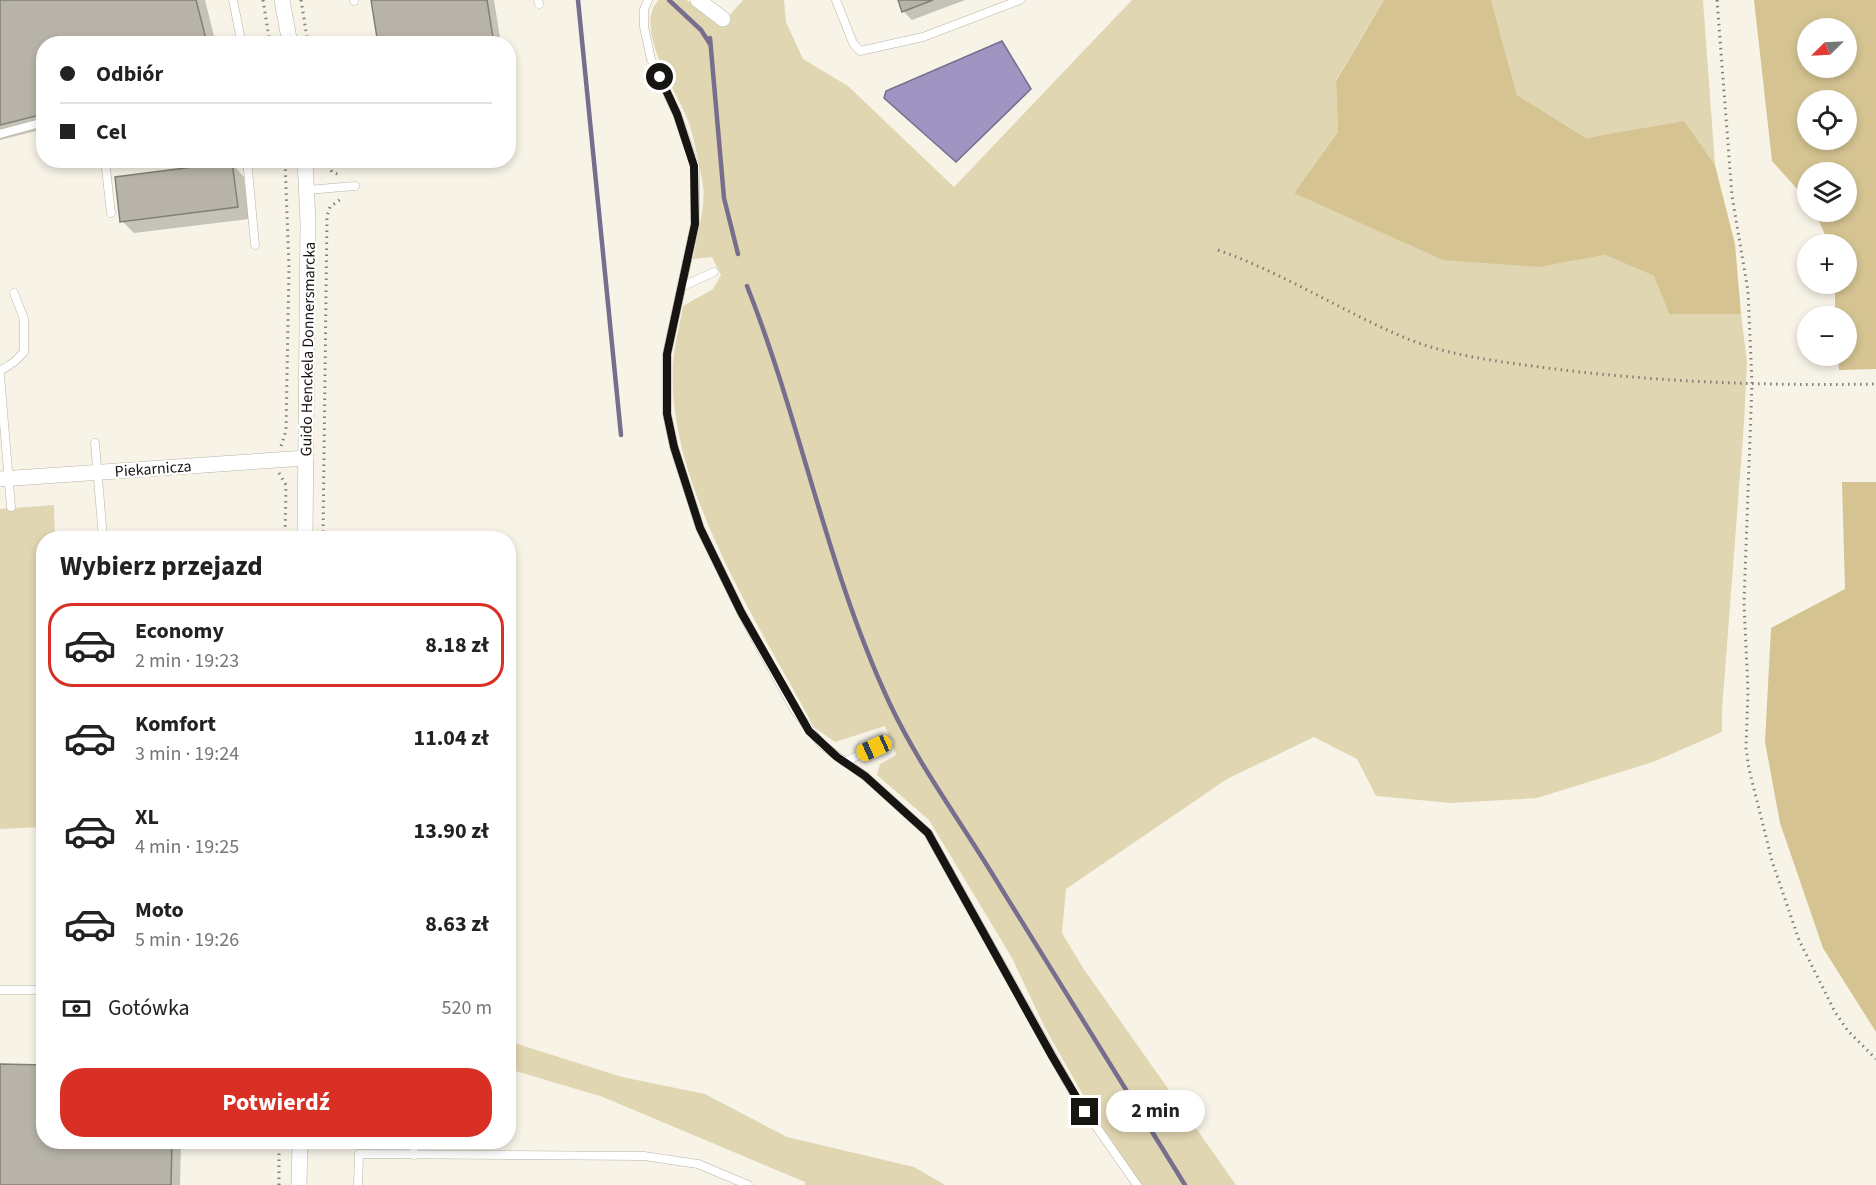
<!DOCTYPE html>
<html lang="pl">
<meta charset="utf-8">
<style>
body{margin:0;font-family:"Source Sans 3",sans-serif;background:#f2f2f2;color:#222;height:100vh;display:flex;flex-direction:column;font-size:22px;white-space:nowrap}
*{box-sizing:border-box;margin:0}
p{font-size:20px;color:#767676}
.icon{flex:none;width:33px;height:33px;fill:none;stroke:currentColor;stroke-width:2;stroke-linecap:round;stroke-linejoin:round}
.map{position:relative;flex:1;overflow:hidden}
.sheet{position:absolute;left:36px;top:531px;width:480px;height:618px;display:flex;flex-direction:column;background:#fff;border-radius:24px;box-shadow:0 3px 9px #0003}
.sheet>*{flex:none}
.guide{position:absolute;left:36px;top:36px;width:480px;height:132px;border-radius:24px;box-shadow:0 3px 9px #0003;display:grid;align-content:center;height:132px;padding:0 24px;background:#fff}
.needle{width:39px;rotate:246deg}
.fabs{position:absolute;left:1797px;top:18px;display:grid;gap:12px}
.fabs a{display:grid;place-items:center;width:60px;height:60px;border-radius:50%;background:#fff;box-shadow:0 3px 9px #0003;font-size:30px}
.end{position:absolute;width:27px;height:27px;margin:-14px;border:8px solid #171511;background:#fff;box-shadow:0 0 0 3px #fff}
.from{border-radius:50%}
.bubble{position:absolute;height:42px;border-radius:21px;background:#fff;box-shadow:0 3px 9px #0003;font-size:20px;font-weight:700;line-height:42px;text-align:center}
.car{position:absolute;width:18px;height:36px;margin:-18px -9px;border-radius:8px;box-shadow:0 0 4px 2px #0007;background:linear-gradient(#f5c518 24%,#345 0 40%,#f5c518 0 76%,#345 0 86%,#f5c518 0)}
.guide b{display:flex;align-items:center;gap:21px;height:57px;font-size:22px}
.guide b+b{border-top:2px solid #e0e0e0}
.guide i{width:15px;height:15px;background:#222}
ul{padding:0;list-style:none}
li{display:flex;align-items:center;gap:18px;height:84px;margin:0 12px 9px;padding:0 12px;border:3px solid transparent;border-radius:24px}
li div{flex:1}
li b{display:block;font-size:22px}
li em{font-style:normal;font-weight:700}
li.active{border-color:#d93025}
li>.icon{width:54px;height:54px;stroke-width:1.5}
h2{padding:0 24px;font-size:27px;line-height:72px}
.pay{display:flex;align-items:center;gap:15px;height:66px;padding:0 24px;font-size:22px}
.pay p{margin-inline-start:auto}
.cta{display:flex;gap:12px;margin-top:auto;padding:12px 24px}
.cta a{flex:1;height:69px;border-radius:24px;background:#d93025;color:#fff;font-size:24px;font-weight:700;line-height:69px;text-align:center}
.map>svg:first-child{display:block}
</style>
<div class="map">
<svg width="1876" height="1185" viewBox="0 0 1876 1185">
<rect width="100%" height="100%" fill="#f7f3e7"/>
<g fill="#e1d6b2">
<path d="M659 0H687L720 26 743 0H784L786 22 803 59 848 86 954 187 1132 0H1384L1336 80 1338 132 1294 193 1540 267 1605 255 1654 276 1669 314H1741L1747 361 1744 423 1722 710V732L1653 762 1537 798 1451 803 1376 796 1357 759 1314 737 1227 779 1066 889 1062 933 1083 968 1236 1185H1134L1045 1028 1012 958 929 820 877 775 880 764 896 755 885 726 835 742 814 727C759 625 666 483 673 365 674 345 680 325 683 306L713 289 721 275 712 257 693 259C696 239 706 205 703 186 700 166 695 143 689 123 679 94 631 27 659 0Z"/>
<polygon points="1491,0 1703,0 1715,165 1684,122 1586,138 1517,95"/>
<polygon points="54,505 55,538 44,538 43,827 0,829 0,509"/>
<polygon points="508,1041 622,1077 705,1094 787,1137 914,1167 945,1185 805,1185 805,1182 603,1097 509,1069"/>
</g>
<g fill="#d5c492" fill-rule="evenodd">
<polygon points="1384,0 1491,0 1517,95 1586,138 1684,121 1715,165 1735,244 1741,314 1669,314 1654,276 1605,255 1540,267 1443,260 1294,193 1338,132 1336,81"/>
<path d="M1754 0H1876V369L1839 370 1838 356H1846V316H1835V284H1846V244H1829L1815 212H1846V172H1808L1807 200 1772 161ZM1808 28H1846V68H1808ZM1808 100H1846V140H1808Z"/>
<polygon points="1842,482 1876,482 1876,1032 1823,948 1780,823 1765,742 1771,628 1845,589"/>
</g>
<polygon fill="#a094c3" stroke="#776e8e" stroke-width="1.5" points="1002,41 1031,89 956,162 884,98 886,91"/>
<g fill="#0003">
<polygon points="0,0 205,0 216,44 44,44 44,129 0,140"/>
<polygon points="372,0 494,0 501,44 380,44"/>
<polygon points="899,0 965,0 912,20 903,11"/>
<polygon points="508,85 515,125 508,126"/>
<polygon points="232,164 244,177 249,219 134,233 122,221"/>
<polygon points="0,1066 44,1142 181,1142 180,1185 0,1185"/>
</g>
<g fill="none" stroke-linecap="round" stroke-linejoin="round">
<g stroke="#776e8e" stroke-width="4.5">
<polyline points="578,0 621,435"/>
<polyline points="669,0 701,30 710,44"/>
<polyline points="710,38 724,198 738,254"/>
<path d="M747 286C801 422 827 569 889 702 916 760 954 812 988 867 1053 973 1119 1079 1185 1185"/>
</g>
</g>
<g fill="#b7b3a8" stroke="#827f74" stroke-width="1.5">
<polygon points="0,0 196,0 206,39 189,44 44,44 44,114 0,125"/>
<polygon points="371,0 487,0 494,44 378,44"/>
<polygon points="898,0 933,0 902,12"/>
<polygon points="232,162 238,207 120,222 115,177"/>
<polygon points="0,1064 44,1065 44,1142 172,1142 171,1185 0,1185"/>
</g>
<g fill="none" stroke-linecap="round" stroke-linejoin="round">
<g stroke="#b7b3a7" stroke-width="9">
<g id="lane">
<polyline points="233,0 240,35 238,44"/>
<polyline points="354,0 354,1"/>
<polyline points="538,0 539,4"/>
<polyline points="648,0 644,10 644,27 651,59 677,114 695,166 695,224 667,354 667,414 674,447 700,528 741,612 794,709 822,745 865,776 928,833 1075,1096 1137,1185"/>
<polyline points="836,0 853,43 860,51 923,37 1020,0"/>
<polyline points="0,134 44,122"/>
<polyline points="105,160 111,213"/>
<polyline points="247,160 255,245"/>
<polyline points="307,190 355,186"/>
<polyline points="681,287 714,272"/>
<polyline points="0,371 14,362 24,352 24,319 14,293"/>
<polyline points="0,375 11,507"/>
<polyline points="95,443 103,538"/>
<polyline points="844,762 889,742"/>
<polyline points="0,990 44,990"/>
<polyline points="412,1142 415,1155"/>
<polyline points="358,1185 359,1154 644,1156 698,1164 748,1185"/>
</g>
</g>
<g stroke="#b7b3a7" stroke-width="16">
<g id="street">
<polyline points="282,0 290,44"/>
<polyline points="698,0 723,19"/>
<polyline points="305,160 308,222 305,538"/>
<polyline points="0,479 306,458"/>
<polyline points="299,1185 300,1142"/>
</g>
</g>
<g stroke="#817e76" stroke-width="3" stroke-dasharray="1.5 4.5" stroke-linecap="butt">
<polyline points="263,0 270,44"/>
<polyline points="301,0 308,44"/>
<polyline points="1717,0 1732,196 1748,291 1752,383 1744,603 1748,691 1746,748 1749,769 1772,861 1799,940 1835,1012 1848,1031 1876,1059"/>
<polyline points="325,160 332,172 340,175"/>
<path d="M1218 250C1283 273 1340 310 1403 337 1445 355 1495 361 1540 367 1651 382 1764 386 1876 384"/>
<polyline points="281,446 286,431 289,268 285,160"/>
<polyline points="279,473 286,485 285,538"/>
<polyline points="323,538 327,216 330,207 341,199"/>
<polyline points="279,1185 279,1142"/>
</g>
<use href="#lane" stroke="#fff" stroke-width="8"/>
<use href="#street" stroke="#fff" stroke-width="15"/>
</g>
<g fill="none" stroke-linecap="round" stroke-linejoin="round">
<polyline stroke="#171511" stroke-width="8" points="660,77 677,114 694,166 695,224 667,354 667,414 674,447 700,528 741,612 809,731 837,757 865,776 928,833 1052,1056 1085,1112"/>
</g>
<g text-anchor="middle" stroke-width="4.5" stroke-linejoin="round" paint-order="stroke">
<g font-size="16" fill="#171511" stroke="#fff">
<text transform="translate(307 349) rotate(-89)" y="6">Guido Henckela Donnersmarcka</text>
<text transform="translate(153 468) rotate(-4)" y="6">Piekarnicza</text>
</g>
</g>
</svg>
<div class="fabs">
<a><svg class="needle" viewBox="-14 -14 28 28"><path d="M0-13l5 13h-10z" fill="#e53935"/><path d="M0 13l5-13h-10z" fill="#767676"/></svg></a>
<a><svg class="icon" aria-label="locate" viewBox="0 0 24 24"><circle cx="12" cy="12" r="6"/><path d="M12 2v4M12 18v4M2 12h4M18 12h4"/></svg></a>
<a><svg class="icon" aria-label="layers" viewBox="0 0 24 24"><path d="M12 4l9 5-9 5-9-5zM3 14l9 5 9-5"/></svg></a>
<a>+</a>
<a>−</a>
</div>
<i class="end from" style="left:660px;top:77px"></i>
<i class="end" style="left:1085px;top:1112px"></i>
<div class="bubble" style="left:1106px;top:1090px;width:99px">2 min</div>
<i class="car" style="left:874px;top:748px;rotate:246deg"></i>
<div class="guide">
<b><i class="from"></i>Odbiór</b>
<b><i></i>Cel</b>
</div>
<section class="sheet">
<h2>Wybierz przejazd</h2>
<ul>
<li class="active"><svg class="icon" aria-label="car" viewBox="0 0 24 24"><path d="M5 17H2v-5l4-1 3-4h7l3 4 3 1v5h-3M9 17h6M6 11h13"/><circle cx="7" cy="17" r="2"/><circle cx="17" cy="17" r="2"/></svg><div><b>Economy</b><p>2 min · 19:23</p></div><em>8.18 zł</em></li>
<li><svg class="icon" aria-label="car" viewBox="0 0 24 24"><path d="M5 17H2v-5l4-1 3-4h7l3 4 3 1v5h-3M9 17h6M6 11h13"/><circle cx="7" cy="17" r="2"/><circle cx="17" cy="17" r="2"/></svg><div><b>Komfort</b><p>3 min · 19:24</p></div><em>11.04 zł</em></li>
<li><svg class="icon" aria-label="car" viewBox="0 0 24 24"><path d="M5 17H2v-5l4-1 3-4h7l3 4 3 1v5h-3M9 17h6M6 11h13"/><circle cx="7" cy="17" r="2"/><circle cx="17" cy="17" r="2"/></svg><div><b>XL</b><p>4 min · 19:25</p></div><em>13.90 zł</em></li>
<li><svg class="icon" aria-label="car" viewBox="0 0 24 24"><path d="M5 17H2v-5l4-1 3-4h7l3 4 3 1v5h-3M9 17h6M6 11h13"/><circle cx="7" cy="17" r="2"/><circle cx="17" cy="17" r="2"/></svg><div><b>Moto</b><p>5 min · 19:26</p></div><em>8.63 zł</em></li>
</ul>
<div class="pay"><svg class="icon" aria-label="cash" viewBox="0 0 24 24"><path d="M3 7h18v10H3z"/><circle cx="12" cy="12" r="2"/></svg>Gotówka<p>520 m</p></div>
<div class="cta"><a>Potwierdź</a></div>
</section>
</div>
